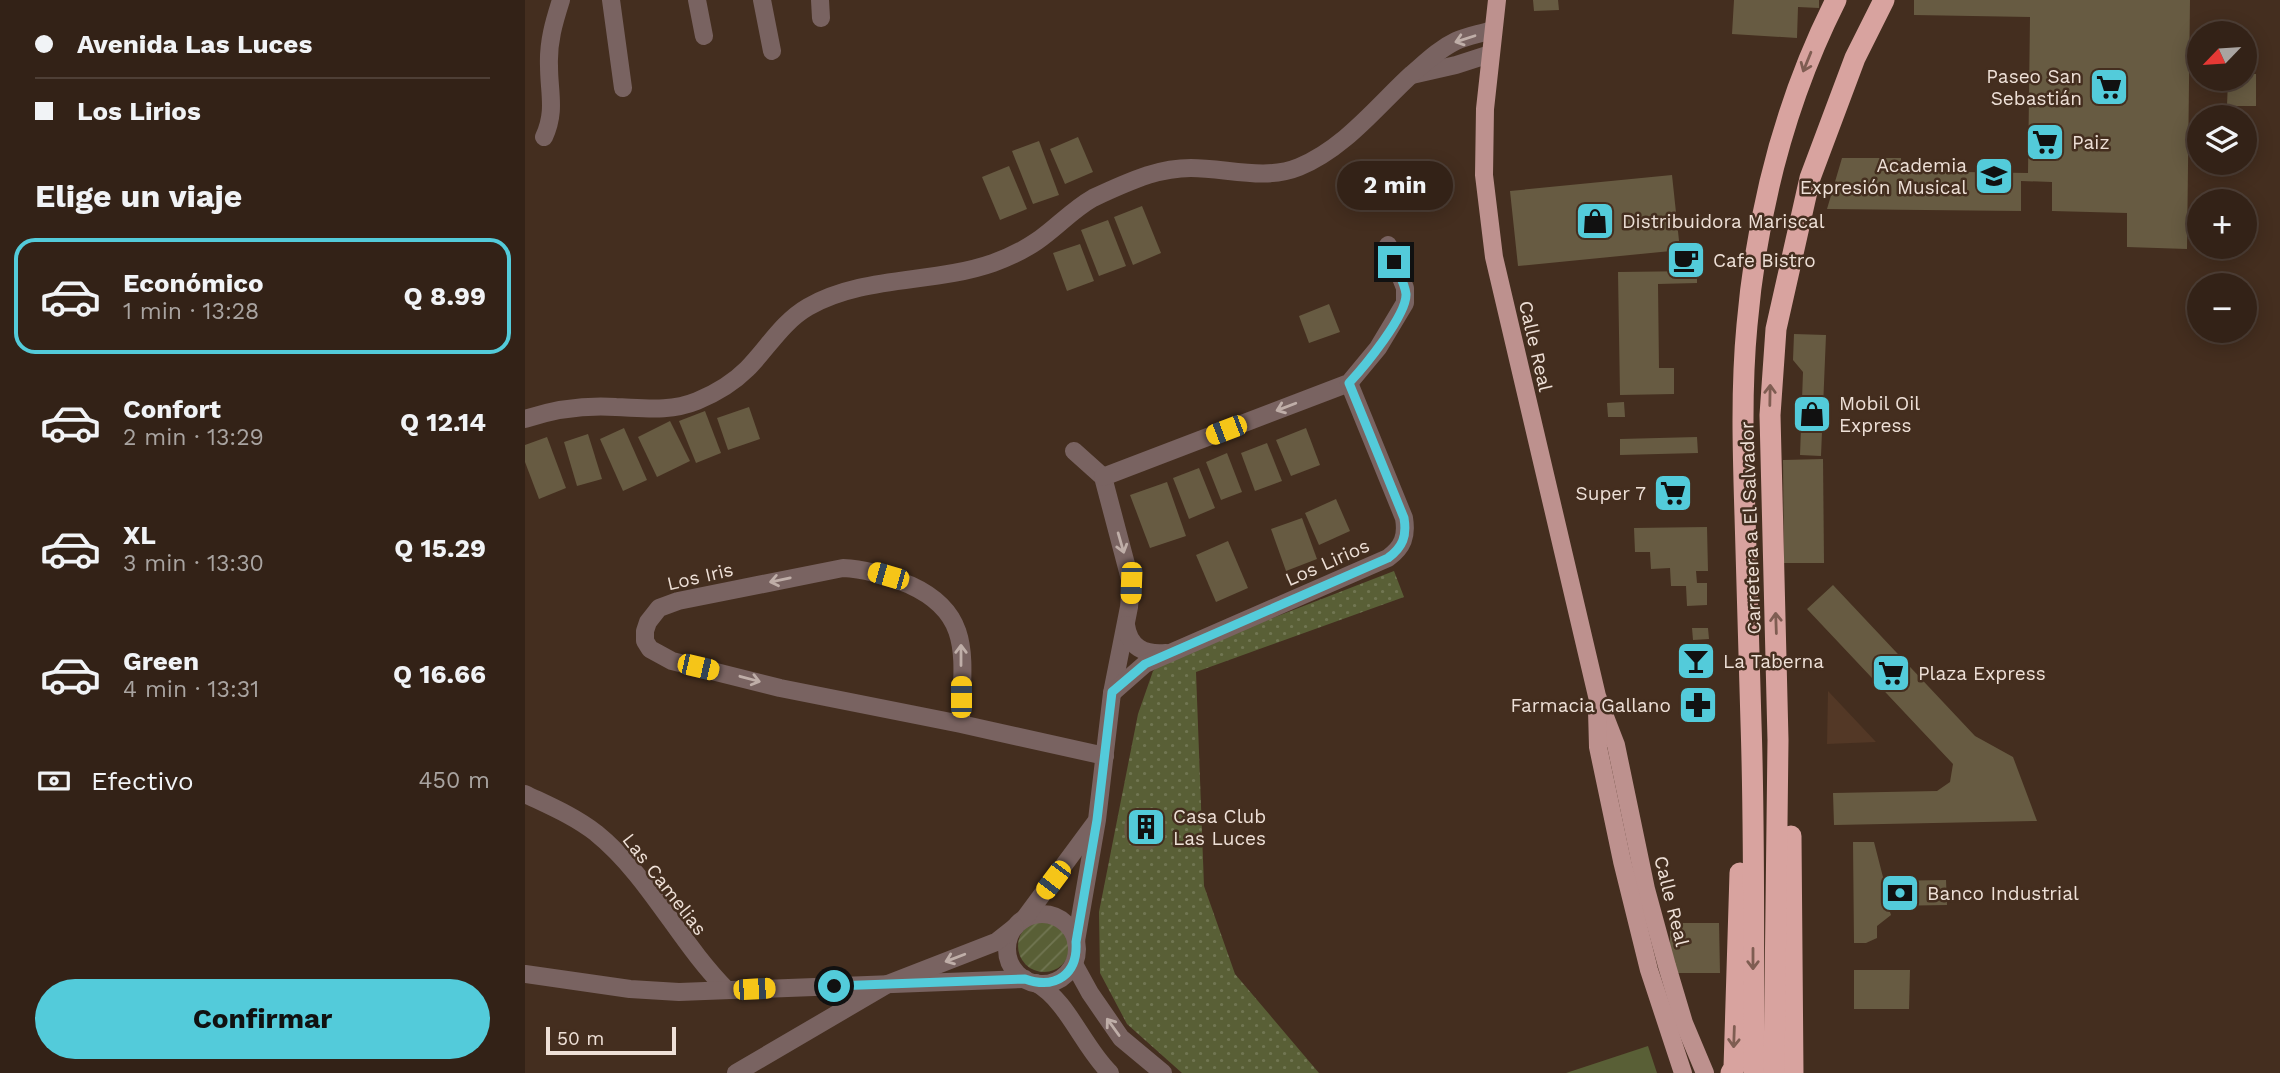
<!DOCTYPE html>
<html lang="es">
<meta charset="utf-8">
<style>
body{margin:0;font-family:"Work Sans",sans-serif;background:#3e2f24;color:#f1f3f6;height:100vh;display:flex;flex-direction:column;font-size:26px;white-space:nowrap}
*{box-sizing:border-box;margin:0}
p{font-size:23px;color:#a9a4a1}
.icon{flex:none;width:38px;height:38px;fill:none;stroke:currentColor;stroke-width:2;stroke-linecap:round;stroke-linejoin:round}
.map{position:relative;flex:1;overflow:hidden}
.sheet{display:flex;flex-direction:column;background:#332217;width:525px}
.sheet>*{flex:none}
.guide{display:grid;align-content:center;height:154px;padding:0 35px;background:#332217}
.needle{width:46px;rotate:245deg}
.controls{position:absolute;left:1662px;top:21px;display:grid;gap:14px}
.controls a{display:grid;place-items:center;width:70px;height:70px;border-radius:50%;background:#332217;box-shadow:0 4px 18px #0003,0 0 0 2px #4e3f36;font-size:35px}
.scale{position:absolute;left:21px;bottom:18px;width:130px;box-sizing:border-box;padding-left:7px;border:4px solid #eee0d7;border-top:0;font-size:19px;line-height:24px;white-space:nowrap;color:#eee0d7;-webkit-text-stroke:5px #442e1f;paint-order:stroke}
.end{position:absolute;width:32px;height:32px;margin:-16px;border:9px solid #53cbda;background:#111;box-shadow:0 0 0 4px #111}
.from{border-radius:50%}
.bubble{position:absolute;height:49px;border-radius:24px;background:#332217;box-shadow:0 4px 18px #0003,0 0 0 2px #4e3f36;font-size:23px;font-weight:700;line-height:49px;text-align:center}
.car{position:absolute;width:21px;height:42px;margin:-21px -10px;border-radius:9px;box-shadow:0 0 5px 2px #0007;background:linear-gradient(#f5c518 24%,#345 0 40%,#f5c518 0 76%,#345 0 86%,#f5c518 0)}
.guide b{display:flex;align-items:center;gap:24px;height:66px;font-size:26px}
.guide b+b{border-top:2px solid #4e3f36}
.guide i{width:18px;height:18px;background:#f1f3f6}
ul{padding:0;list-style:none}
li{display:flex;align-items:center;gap:21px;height:116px;margin:0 14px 10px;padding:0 21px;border:4px solid transparent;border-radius:21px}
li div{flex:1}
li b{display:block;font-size:26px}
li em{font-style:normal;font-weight:700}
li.on{border-color:#53cbda}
li>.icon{width:63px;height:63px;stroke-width:1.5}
h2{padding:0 35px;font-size:32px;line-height:84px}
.pay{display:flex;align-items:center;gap:18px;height:77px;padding:0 35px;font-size:26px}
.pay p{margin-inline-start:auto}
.button{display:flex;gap:14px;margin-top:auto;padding:14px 35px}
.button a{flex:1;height:80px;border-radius:42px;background:#53cbda;color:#111;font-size:28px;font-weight:700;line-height:80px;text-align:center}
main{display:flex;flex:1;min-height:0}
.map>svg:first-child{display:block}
</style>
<main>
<section class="sheet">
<div class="guide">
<b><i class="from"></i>Avenida Las Luces</b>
<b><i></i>Los Lirios</b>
</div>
<h2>Elige un viaje</h2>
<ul>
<li class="on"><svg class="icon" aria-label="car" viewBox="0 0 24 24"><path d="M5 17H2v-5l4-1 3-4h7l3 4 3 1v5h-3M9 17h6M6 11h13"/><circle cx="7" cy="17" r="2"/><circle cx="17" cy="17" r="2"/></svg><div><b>Económico</b><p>1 min · 13:28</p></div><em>Q 8.99</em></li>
<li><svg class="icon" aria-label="car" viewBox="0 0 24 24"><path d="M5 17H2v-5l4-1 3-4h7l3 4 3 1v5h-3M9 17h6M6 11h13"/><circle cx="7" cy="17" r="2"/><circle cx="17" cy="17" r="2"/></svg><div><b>Confort</b><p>2 min · 13:29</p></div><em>Q 12.14</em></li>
<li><svg class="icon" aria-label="car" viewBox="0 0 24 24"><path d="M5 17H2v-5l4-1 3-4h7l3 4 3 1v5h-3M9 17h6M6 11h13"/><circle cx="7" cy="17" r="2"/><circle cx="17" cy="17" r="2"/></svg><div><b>XL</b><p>3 min · 13:30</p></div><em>Q 15.29</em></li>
<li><svg class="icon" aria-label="car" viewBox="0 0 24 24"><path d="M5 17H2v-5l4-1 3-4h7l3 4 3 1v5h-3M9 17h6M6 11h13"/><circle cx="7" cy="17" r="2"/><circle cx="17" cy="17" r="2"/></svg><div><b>Green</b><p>4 min · 13:31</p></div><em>Q 16.66</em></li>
</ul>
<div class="pay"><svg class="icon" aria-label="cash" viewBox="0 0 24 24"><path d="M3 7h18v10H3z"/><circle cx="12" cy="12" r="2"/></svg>Efectivo<p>450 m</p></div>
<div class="button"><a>Confirmar</a></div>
</section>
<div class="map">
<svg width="1755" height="1073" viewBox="0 0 1755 1073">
<defs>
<pattern id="park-dots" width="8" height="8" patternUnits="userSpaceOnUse" patternTransform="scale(1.75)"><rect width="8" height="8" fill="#595f36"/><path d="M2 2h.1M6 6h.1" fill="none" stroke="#717652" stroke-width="1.8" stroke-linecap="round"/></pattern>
<pattern id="garden-furrows" width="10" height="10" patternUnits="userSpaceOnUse" patternTransform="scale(1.75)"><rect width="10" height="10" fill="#595f36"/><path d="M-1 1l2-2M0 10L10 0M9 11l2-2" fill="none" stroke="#717652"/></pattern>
</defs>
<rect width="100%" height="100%" fill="#442e1f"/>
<polygon fill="#533826" points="1303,691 1351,742 1302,744"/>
<polygon fill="#595f36" points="1123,1046 1132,1073 1041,1073"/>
<polygon fill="url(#park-dots)" points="869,571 879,597 671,672 679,886 710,974 794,1073 657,1073 602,1024 575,973 574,912 613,714 628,671 637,662 662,651"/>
<circle fill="url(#garden-furrows)" cx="519" cy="946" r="26"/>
<g fill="#675b42">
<polygon points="1008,0 1033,0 1034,10 1009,11"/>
<polygon points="1209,0 1294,0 1294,8 1273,7 1272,38 1207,34"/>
<polygon points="1389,0 1665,0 1662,249 1602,247 1602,213 1527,211 1527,182 1496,181 1496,211 1302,209 1317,158 1376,158 1376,171 1503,173 1505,17 1389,15"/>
<polygon points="1720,74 1731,74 1731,106 1702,106 1703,79 1720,79"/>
<polygon points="553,137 568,172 540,184 525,149"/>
<polygon points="514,141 534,195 508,204 487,151"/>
<polygon points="484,166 502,209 475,220 457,177"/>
<polygon points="1147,175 1155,250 1174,248 1176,268 1148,271 1146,251 993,266 985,191"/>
<polygon points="617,206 636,253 608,265 589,217"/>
<polygon points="583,220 601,266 574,276 556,230"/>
<polygon points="555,244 569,281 542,291 528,253"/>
<polygon points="1172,271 1172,283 1133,284 1134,368 1149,368 1149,394 1095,395 1093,272"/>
<polygon points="804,304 815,332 784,343 774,316"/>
<polygon points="1269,334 1301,335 1296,456 1275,455 1278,372 1268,360"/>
<polygon points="1099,402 1100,417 1083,417 1082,403"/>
<polygon points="224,407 235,439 203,450 192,418"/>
<polygon points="180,411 196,453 171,463 154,421"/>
<polygon points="145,421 165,461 132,477 113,437"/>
<polygon points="99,428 122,480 98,491 75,439"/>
<polygon points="781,428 795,465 766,476 751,440"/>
<polygon points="63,434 77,479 52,486 39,442"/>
<polygon points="22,437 41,488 14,499 0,462 0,445"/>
<polygon points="1172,437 1173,453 1095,455 1095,439"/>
<polygon points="742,443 757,481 730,491 716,453"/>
<polygon points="702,453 717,492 696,500 681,462"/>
<polygon points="1298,459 1299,563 1259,563 1258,460"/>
<polygon points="674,468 690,508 664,519 648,478"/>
<polygon points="642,482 661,536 625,548 605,495"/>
<polygon points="1129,485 1167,485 1167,500 1130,500"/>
<polygon points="811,499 825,531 794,545 780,513"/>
<polygon points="777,518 792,559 761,571 746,529"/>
<polygon points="1182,527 1183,571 1171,571 1172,583 1182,583 1182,605 1162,606 1161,586 1146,586 1145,568 1126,569 1125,552 1110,552 1109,528"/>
<polygon points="703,541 723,588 691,602 671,555"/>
<polygon points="1308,585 1450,736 1488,757 1512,821 1309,825 1308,793 1412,791 1425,782 1428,764 1282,609"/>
<polygon points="1167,628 1183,628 1184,639 1168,640"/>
<rect x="1160" y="648" width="21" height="27"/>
<circle cx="620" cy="829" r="21"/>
<polygon points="1328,842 1349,842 1359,881 1421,880 1422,905 1363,906 1366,915 1352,926 1352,938 1341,943 1329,943"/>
<polygon points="1145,923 1194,923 1195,973 1145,973"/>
<polygon points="1329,970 1385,970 1384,1009 1329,1009"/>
</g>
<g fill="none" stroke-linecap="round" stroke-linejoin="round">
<g stroke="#796361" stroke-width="18">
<polyline points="86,0 98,88"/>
<polyline points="172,0 179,36"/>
<polyline points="237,0 247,51"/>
<polyline points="295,0 296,18"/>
<polyline points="887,75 931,65 965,54"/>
<path d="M19 137C31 111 24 93 24 66 23 42 29 22 36 0"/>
<path d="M0 419C30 409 60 405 91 407 119 408 145 412 172 401 189 394 209 382 222 369 242 349 257 322 283 307 339 275 408 284 468 263 482 258 499 250 512 241 531 228 547 210 568 198 585 190 605 181 623 175 636 171 653 168 666 168 702 168 740 181 774 167 820 148 852 106 887 74 901 62 914 49 931 41 942 36 955 34 967 30"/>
<polyline points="549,451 578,477 606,583 604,607 587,693 572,820 551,941"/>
<polyline points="578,477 824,383 853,348 880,303 880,288 863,245"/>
<path d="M601 625C604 647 619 655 641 653"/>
<path d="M587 693 620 664 863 558C878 547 882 536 879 518L824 383"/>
<path d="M436 724C436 662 451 615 385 585 363 576 342 569 318 568L153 601 134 608 123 622 120 631V641L125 649 147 661 255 688 436 724 580 756"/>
<path d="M0 794C25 806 49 816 71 833 124 876 154 942 202 990"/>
<circle cx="517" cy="949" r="35"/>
<polyline points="499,919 570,823"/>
<polyline points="549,964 565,993 596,1038 638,1073"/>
<polyline points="0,974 105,989 154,992 500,979"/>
<path d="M511 983C543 1001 558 1047 585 1073"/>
<polyline points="211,1073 363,984 471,942 490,927"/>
</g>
<g stroke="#bd918e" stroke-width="18">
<polyline points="972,0 960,109 959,175 969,257 1072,696 1091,745 1121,889 1142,966 1159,1023 1180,1073"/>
<polyline points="1072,710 1073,747 1097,861 1124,970 1158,1073"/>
</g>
<g stroke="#d8a39f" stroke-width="21">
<polyline points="1266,836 1268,1073"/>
<polyline points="1206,1073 1209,1068 1215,873"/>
<path d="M1229 1073C1228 956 1230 840 1226 723 1224 654 1222 585 1220 516 1218 452 1216 388 1222 325 1232 212 1260 101 1311 0"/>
<polyline points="1249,1073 1253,740 1245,415 1251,329 1285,178 1330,58 1359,0"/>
</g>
</g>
<defs><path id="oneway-shaft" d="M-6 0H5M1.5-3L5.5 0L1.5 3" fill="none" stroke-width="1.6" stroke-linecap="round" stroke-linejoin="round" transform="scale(1.75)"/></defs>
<g stroke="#bfaea8">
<use href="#oneway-shaft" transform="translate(940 39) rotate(162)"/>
<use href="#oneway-shaft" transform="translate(761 407) rotate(159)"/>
<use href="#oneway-shaft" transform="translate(596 543) rotate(74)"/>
<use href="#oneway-shaft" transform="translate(255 580) rotate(168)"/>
<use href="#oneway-shaft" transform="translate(436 655) rotate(-90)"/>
<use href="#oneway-shaft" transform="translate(225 679) rotate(15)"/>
<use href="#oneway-shaft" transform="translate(430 958) rotate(159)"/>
<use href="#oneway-shaft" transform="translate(588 1027) rotate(-126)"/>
</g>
<g stroke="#7f5d52">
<use href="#oneway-shaft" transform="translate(1282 62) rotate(112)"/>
<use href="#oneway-shaft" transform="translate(1245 395) rotate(-89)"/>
<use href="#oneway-shaft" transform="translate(1251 623) rotate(-92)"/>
<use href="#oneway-shaft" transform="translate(1228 959) rotate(90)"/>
<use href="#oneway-shaft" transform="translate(1209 1037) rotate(92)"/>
</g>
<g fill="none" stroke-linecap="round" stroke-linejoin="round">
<path stroke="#53cbda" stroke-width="9" d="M309 986 500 979C531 990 553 974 551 942L572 820 587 692 620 664 863 558C878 547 882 536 879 518L824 383C839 367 882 315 881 294 880 284 873 272 869 262"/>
</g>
<defs>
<g id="supermarket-square" transform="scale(2.0125)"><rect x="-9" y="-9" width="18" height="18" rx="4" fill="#53cbda" stroke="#442e1f"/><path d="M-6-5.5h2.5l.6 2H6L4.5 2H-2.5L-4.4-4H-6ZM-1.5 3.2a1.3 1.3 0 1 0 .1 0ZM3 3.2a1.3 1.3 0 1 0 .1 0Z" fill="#111"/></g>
<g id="school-square" transform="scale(2.0125)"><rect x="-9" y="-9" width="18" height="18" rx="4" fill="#53cbda" stroke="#442e1f"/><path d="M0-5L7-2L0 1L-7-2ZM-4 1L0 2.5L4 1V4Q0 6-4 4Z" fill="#111"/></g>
<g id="shop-square" transform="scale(2.0125)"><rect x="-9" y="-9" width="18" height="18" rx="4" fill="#53cbda" stroke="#442e1f"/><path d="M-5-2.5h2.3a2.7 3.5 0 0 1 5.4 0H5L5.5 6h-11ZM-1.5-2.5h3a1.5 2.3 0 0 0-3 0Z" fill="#111"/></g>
<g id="cafe-square" transform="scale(2.0125)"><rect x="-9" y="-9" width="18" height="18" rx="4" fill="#53cbda" stroke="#442e1f"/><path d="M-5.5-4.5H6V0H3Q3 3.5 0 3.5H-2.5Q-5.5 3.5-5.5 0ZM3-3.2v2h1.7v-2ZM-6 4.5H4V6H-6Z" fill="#111"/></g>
<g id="bar-square" transform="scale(2.0125)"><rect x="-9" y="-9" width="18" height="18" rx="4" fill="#53cbda" stroke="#442e1f"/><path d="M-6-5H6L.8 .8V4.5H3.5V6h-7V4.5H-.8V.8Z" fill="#111"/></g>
<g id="pharmacy-square" transform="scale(2.0125)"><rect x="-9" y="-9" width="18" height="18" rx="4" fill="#53cbda" stroke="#442e1f"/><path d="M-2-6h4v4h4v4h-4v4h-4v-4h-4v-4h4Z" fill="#111"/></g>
<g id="building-square" transform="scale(2.0125)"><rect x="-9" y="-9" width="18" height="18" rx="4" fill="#53cbda" stroke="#442e1f"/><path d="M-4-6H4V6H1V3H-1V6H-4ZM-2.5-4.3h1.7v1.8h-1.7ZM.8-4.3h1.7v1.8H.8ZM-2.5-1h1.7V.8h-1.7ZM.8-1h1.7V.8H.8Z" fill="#111"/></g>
<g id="bank-square" transform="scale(2.0125)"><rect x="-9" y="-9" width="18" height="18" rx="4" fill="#53cbda" stroke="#442e1f"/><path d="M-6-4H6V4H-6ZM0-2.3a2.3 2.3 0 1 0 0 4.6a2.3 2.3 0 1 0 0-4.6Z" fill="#111"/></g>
</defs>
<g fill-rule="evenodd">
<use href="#supermarket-square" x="1584" y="87"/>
<use href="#supermarket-square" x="1520" y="142"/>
<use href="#school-square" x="1469" y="176"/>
<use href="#shop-square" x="1070" y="221"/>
<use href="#cafe-square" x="1161" y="260"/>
<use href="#shop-square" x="1287" y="414"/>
<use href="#supermarket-square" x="1148" y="493"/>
<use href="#bar-square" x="1171" y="661"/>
<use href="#supermarket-square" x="1366" y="673"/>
<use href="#pharmacy-square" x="1173" y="705"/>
<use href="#building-square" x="621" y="827"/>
<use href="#bank-square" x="1375" y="893"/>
</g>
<g text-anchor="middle" stroke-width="5" stroke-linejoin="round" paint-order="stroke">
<g font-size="19" fill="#eee0d7" stroke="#442e1f" text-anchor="start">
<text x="1557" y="83" text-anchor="end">Paseo San<tspan x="1557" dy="22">Sebastián</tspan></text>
<text x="1547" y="149">Paiz</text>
<text x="1442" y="172" text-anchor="end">Academia<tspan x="1442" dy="22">Expresión Musical</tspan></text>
<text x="1097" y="228">Distribuidora Mariscal</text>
<text x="1188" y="267">Cafe Bistro</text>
<text x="1314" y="410">Mobil Oil<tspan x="1314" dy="22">Express</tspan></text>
<text x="1121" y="500" text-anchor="end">Super 7</text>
<text x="1198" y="668">La Taberna</text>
<text x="1393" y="680">Plaza Express</text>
<text x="1146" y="712" text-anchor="end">Farmacia Gallano</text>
<text x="648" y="823">Casa Club<tspan x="648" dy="22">Las Luces</tspan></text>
<text x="1402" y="900">Banco Industrial</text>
</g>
<g font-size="19" fill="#eee0d7" stroke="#442e1f">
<text transform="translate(1011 346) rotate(77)" y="7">Calle Real</text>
<text transform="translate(1225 528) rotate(-92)" y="7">Carretera a El Salvador</text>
<text transform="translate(802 562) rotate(-24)" y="7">Los Lirios</text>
<text transform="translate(175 576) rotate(-13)" y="7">Los Iris</text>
<text transform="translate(140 884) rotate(52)" y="7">Las Camelias</text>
<text transform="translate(1147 901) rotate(76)" y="7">Calle Real</text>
</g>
</g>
</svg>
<div class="controls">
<a><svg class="needle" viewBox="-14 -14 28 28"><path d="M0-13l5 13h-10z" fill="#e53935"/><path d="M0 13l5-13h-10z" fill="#a9a4a1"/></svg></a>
<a><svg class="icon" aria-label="layers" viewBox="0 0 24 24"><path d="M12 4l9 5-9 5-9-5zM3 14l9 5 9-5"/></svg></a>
<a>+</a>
<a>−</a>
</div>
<div class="scale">50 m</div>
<i class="end from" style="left:309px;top:986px"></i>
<i class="end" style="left:869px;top:262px"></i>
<div class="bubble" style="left:812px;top:161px;width:116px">2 min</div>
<i class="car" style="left:701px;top:430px;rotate:249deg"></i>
<i class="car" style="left:363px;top:576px;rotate:286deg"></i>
<i class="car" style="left:606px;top:583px;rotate:182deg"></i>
<i class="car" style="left:173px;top:667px;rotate:103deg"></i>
<i class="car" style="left:436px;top:697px;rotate:0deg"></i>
<i class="car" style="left:528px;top:880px;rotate:217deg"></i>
<i class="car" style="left:229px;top:989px;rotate:87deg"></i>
</div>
</main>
